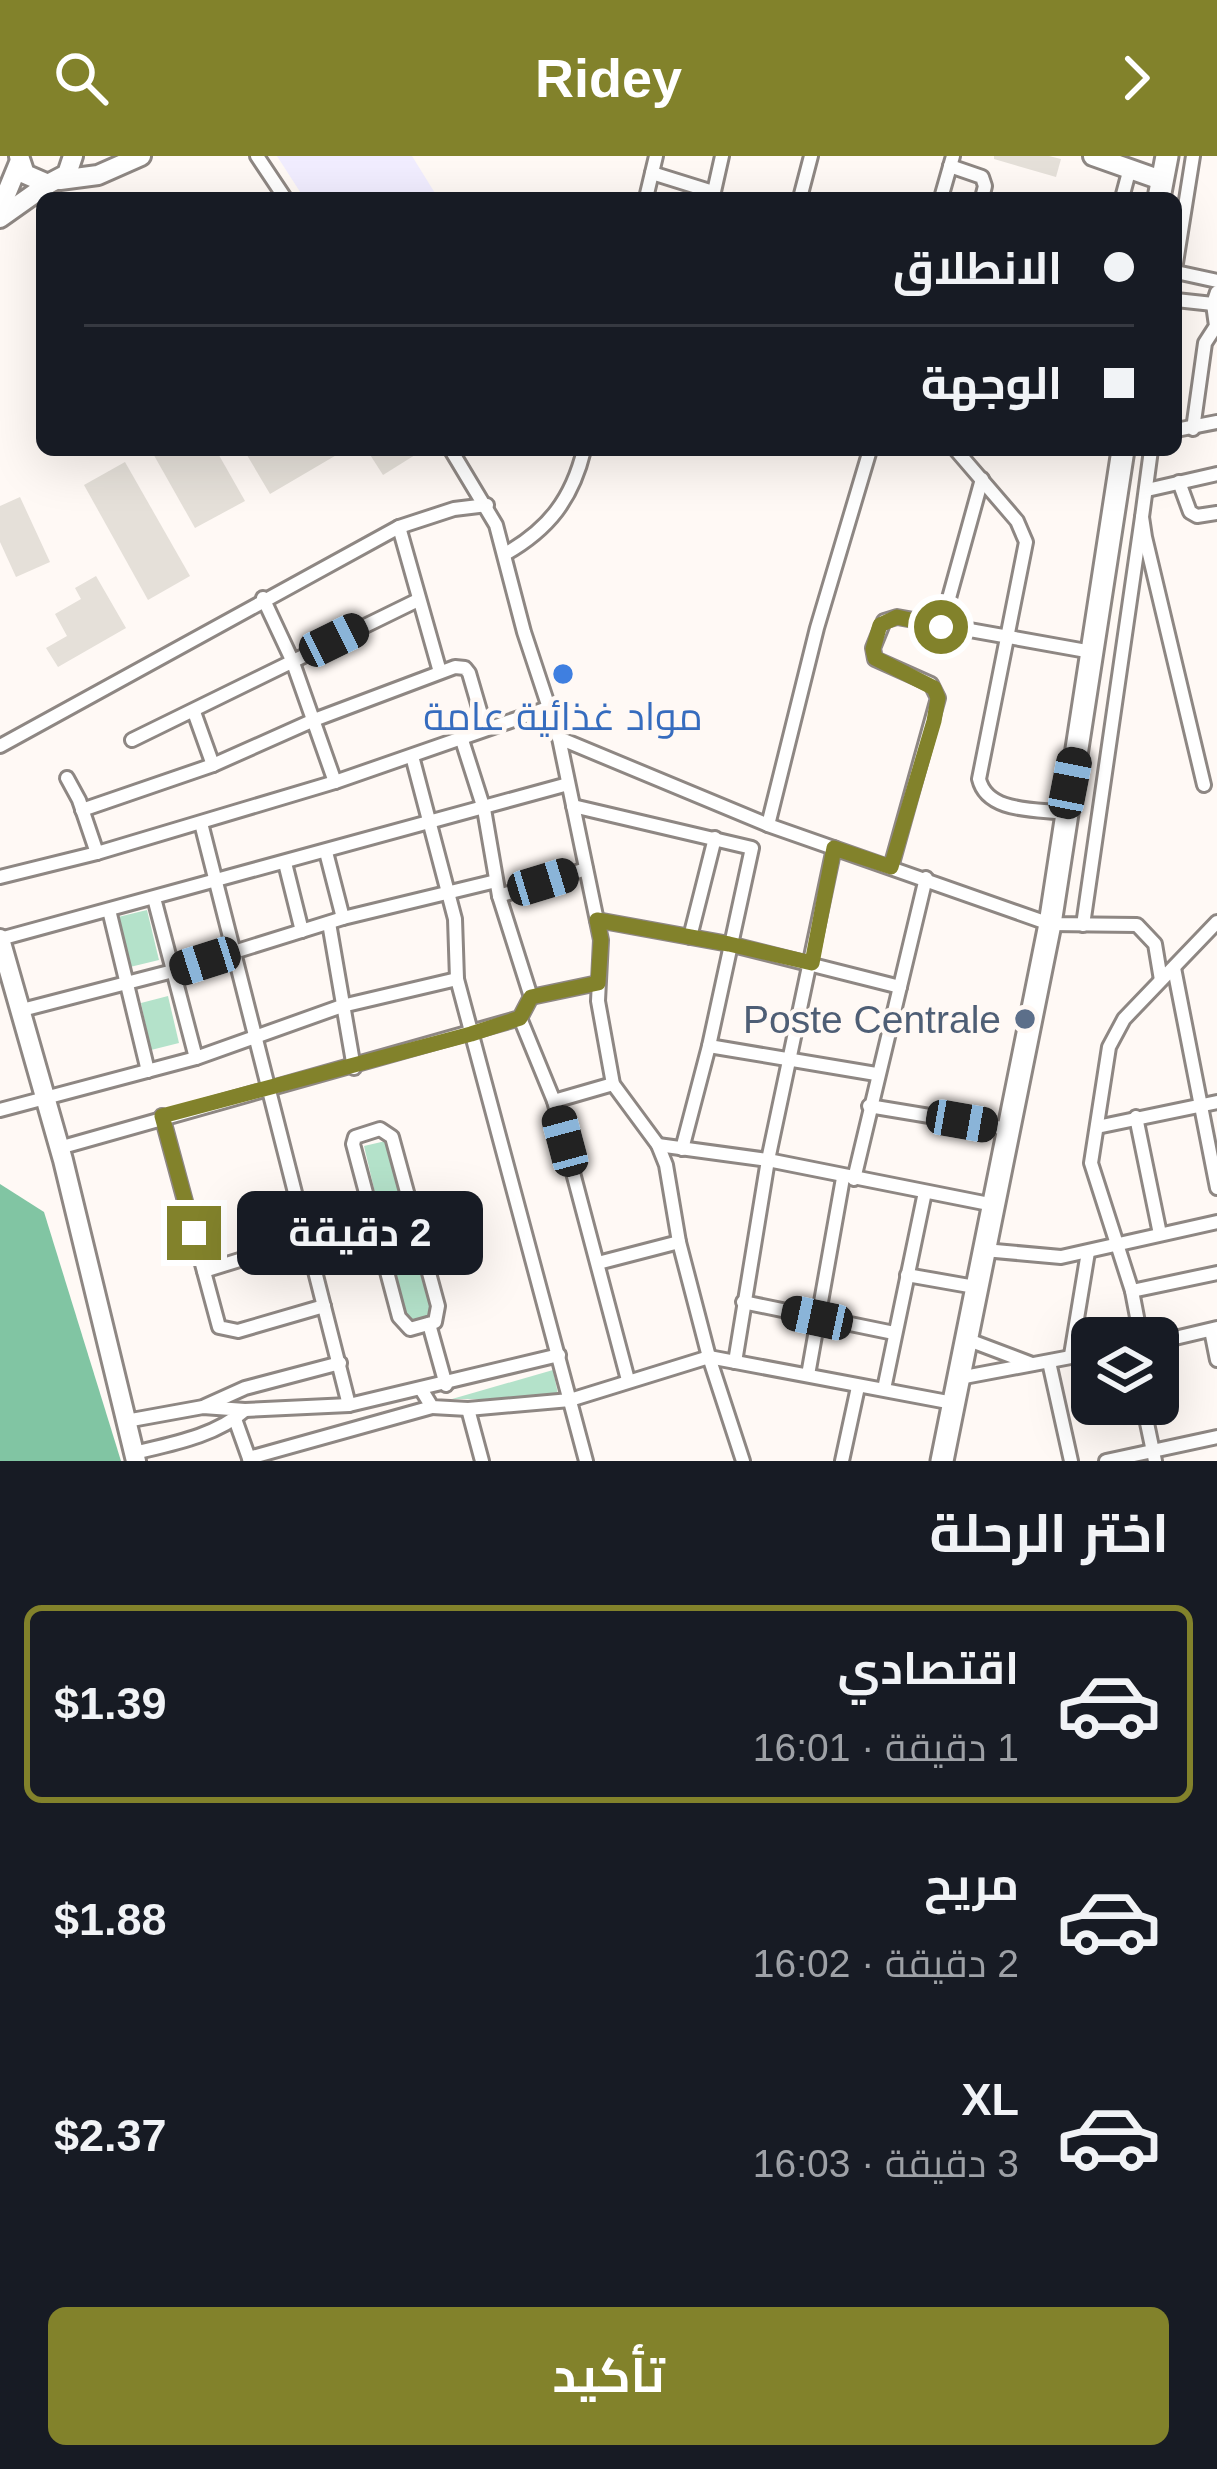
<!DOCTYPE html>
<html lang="ar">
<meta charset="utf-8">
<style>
body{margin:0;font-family:Arial,Cairo,sans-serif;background:#242831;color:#f1f3f6;direction:rtl;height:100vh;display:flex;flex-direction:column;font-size:45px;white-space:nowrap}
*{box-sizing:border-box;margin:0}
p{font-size:39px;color:#9ea1a6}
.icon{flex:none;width:66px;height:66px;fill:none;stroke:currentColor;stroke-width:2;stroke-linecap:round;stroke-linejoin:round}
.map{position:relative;height:1305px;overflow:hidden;direction:ltr}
.details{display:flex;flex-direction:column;background:#171b24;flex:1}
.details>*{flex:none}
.guide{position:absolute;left:36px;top:36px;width:1146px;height:264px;border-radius:18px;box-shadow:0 12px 48px #0002;direction:rtl;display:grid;align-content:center;height:264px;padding:0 48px;background:#171b24}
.controls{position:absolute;left:1071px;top:1161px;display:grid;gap:24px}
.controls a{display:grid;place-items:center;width:108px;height:108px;border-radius:18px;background:#171b24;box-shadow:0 12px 48px #0002;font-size:60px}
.end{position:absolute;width:54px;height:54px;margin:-27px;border:15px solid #82822b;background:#fff;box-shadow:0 0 0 6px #fff}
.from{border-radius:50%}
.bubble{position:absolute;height:84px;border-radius:18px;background:#171b24;box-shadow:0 12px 48px #0002;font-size:39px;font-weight:700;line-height:84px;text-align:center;direction:rtl}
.car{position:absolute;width:36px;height:72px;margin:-36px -18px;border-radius:15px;box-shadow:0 0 9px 3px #0007;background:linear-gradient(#222 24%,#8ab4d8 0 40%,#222 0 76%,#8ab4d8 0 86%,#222 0)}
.guide b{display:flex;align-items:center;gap:42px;height:114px;font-size:45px}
.guide b+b{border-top:3px solid #363941}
.guide i{width:30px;height:30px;background:#f1f3f6}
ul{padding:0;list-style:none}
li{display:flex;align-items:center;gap:36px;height:198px;margin:0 24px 18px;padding:0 24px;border:6px solid transparent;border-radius:18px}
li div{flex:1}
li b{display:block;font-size:45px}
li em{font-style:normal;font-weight:700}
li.current{border-color:#82822b}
li>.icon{width:108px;height:108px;stroke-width:1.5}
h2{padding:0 48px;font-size:54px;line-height:144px}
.button{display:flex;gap:24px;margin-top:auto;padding:24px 48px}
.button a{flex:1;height:138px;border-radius:18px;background:#82822b;color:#fff;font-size:48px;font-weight:700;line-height:138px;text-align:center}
header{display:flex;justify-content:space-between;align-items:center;height:156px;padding:0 48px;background:#82822b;color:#fff;font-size:54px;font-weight:700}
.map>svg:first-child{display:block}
</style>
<header><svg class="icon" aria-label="forward" viewBox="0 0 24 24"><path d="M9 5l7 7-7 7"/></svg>Ridey<svg class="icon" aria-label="search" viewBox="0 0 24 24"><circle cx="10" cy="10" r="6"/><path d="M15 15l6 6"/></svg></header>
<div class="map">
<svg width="1217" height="1305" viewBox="0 0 1217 1305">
<rect width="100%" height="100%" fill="#fff9f5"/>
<polygon fill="#f1edff" points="277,0 412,0 438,42 304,42"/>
<g fill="#b4e2ca">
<polygon points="147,754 159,804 130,811 118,761"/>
<polygon points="168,840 179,887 151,894 141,847"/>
<polygon points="390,984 407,1056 381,1062 364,990"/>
<polygon points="414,1080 433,1159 407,1165 388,1086"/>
<polygon points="553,1214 559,1243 452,1243"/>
</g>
<polygon fill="#81c5a3" points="0,1028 44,1056 121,1305 0,1305"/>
<g fill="#e5e0d9">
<polygon points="994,0 1049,0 1061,3 1056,21 994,3"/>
<polygon points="151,294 216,294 245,345 195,372"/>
<polygon points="244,294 345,294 270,338"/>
<polygon points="367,294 423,294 383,319"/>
<polygon points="125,306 190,420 148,444 84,329"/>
<polygon points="20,341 50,406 16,421 0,386 0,350"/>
<polygon points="96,420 126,472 58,511 46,492 67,480 55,458 81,443 75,432"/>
</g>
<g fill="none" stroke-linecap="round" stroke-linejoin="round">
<g stroke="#8e8783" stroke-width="18">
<g id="minor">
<polyline points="257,0 285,42"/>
<polyline points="950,10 982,21 985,30 982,42"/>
<polyline points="652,17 713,36"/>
<polyline points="713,40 722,0"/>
<polyline points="646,42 656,0"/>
<polyline points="800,42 811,0"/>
<polyline points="941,42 953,0"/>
<polyline points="1122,42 1130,12"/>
<polyline points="1176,107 1193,0"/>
<polyline points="1176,116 1217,125"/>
<polyline points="1176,144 1213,148"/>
<polyline points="1193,273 1205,187 1216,170 1213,148 1217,136"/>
<polyline points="1176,274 1217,266"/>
<polyline points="451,294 496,369 524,476 559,582 768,669 1050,768 1137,769 1155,788 1161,824"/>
<path d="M956 294 1017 365 1026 386 979 623C987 657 1036 653 1065 657"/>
<polyline points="1151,294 1142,361 1145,381 1204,629"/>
<polyline points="1179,326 1190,356 1197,360 1217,357"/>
<polyline points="1147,334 1217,318"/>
<polyline points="399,371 440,516"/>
<path d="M505 398C549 373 572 343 584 294"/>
<polyline points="263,442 292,504 335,626"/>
<polyline points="941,471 982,323"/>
<polyline points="194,556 213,609"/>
<polyline points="559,582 601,784 598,845 613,928 658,989 666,1009 679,1086 709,1201 743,1305"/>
<polyline points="132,584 418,444"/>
<polyline points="0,590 399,371 454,353 487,349"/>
<polyline points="412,600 455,763 457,823 586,1305"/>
<polyline points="67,622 79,644 97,697"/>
<polyline points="573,650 752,692 709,890 682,993"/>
<polyline points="82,654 213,609 314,564 455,511 465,512 469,517 485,572"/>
<polyline points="201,667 349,1249"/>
<polyline points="768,669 817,472 870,294"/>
<polyline points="326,696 343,762"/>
<polyline points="285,707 302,775"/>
<polyline points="891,711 938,542 931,528 875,503 873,492 884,465 897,461 1092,496"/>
<polyline points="0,721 97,697 335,626 548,552"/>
<polyline points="499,740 586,713"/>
<polyline points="154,742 196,902"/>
<polyline points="109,754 148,915"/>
<polyline points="597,764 729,788 900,831"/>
<polyline points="329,767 354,912"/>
<polyline points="1083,769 1142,361"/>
<polyline points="690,781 715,682"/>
<polyline points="0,783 568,628"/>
<polyline points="1174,812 1217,1032"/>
<polyline points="531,841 598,827"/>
<polyline points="22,854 173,815 343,762 496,725"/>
<polyline points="520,862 554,945 628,1224"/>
<polyline points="709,890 876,918"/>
<polyline points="554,945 613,928"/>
<polyline points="869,950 1008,973"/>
<polyline points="0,954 196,902 342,850 457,823"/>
<polyline points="162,960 219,1171 238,1175 324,1150"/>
<polyline points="1136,961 1160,1078"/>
<polyline points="1097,971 1217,946"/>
<polygon points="380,973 392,981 438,1150 435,1166 410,1173 399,1161 353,988 355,981"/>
<polyline points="658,989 768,1004 994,1049"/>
<polyline points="59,992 520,862 531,841 499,740 484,653 461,581"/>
<polyline points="854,1023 926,722"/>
<polyline points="984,1094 1061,1101 1217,1066"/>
<polyline points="598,1107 679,1086"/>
<polyline points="204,1115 307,1083 413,1060"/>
<polyline points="907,1119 975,1131"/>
<polyline points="1132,1135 1217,1117"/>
<polyline points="743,1146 894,1177"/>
<polyline points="429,1168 446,1229"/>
<polyline points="1211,1174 1217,1204"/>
<polyline points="1141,1182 1132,1135 1091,1007 1109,891 1124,863 1217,766"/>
<polyline points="966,1183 1032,1208"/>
<polyline points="1158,1186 1217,1172"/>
<polyline points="1071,1199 1088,1096"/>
<polyline points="735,1206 768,1004 834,692"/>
<polyline points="1049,1206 1071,1305"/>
<polyline points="808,1219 843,1022"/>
<polyline points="959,1222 1092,1197"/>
<polyline points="421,1233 432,1251 468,1253 570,1244 709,1201 953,1247"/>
<polyline points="884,1233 925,1036"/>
<polyline points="1143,1248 1155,1305"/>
<polyline points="205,1250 245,1232 340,1207"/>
<polyline points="468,1253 482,1305"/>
<polyline points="245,1254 349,1249 559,1199"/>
<polyline points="235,1263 250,1305"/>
<path d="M126 1265 203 1251 245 1254C216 1280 171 1288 134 1297"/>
<polyline points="249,1302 432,1251"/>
<polyline points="842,1305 858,1231"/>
<polyline points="1106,1305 1217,1281"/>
</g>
</g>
<g stroke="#8e8783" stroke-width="24">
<g id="secondary">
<polyline points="19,0 25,18 48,28 67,18 73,0"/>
<polyline points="1093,0 1161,24"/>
<polyline points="60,24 98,19 141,0"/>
<polyline points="0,53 19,7"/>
<polyline points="0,62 48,28"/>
<polyline points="0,783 63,1004 136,1305"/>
</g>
</g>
<g stroke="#8e8783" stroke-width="27">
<g id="primary">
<polyline points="1159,42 1167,0"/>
<polyline points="942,1305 1050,768 1123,294"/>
</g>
</g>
<use href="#minor" stroke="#fff" stroke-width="12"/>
<use href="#secondary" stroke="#fff" stroke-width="18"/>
<use href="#primary" stroke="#fff" stroke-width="21"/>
</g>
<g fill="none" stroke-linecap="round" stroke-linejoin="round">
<polyline stroke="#82822b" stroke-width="15" points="194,1077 162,960 471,878 520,862 531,841 598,827 601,784 597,764 729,788 812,807 834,692 891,711 934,565 938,542 934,532 875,502 873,493 880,469 897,461 941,471"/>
</g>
<circle fill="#3f7fe0" stroke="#fff9f5" stroke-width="4.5" cx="563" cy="518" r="12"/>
<circle fill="#5c6f8a" stroke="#fff9f5" stroke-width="4.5" cx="1025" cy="863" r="12"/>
<g text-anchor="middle" stroke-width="9" stroke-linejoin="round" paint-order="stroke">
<g font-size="39" fill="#366cbe" stroke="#fff9f5">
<text x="563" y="574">مواد غذائية عامة</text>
</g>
<g font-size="39" fill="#4e5e75" stroke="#fff9f5" text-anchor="end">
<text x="1001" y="877">Poste Centrale</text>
</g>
</g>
</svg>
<div class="controls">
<a><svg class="icon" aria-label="layers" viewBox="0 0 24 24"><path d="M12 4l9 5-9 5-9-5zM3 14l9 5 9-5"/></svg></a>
</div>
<i class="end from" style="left:941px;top:471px"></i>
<i class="end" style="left:194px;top:1077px"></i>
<div class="bubble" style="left:237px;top:1035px;width:246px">2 دقيقة</div>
<i class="car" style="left:334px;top:484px;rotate:64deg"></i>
<i class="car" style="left:1070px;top:627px;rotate:11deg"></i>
<i class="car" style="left:543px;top:726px;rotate:73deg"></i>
<i class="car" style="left:205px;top:805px;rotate:252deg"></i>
<i class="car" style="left:962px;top:965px;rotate:100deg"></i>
<i class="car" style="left:565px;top:985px;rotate:345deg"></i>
<i class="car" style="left:817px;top:1162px;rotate:282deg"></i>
<div class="guide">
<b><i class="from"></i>الانطلاق</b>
<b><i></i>الوجهة</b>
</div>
</div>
<section class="details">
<h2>اختر الرحلة</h2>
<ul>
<li class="current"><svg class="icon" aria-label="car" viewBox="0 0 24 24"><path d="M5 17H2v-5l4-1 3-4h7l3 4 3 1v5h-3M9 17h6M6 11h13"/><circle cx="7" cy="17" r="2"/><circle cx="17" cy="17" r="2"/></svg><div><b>اقتصادي</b><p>1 دقيقة · 16:01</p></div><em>$1.39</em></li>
<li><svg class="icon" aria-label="car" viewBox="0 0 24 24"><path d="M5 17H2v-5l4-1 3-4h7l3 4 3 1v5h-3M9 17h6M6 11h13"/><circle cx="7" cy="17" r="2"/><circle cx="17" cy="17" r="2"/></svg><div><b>مريح</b><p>2 دقيقة · 16:02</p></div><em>$1.88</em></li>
<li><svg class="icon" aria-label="car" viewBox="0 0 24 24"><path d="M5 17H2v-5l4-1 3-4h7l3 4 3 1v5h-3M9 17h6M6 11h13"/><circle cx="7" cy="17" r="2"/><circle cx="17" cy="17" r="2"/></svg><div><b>XL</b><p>3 دقيقة · 16:03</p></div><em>$2.37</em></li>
</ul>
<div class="button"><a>تأكيد</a></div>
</section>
